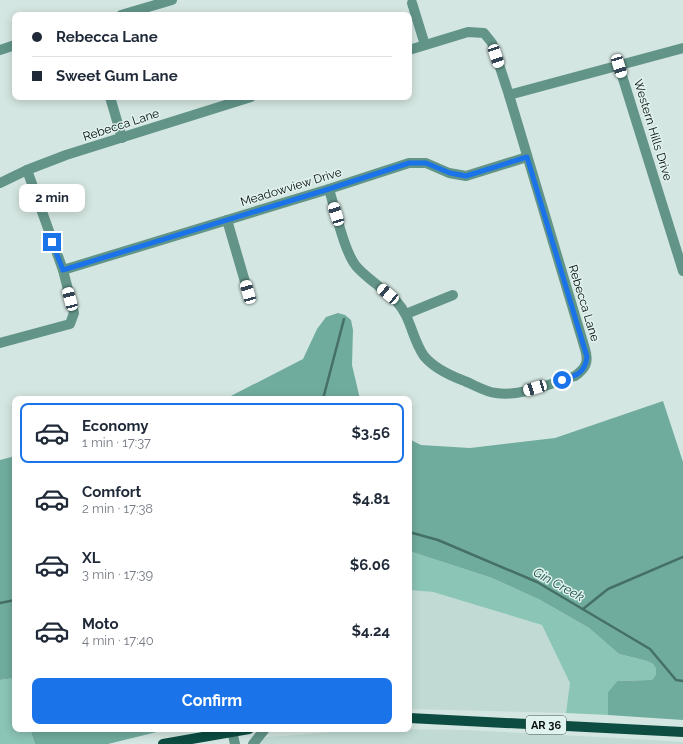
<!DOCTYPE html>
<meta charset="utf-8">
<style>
body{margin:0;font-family:Raleway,sans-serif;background:#f6f6f7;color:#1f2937;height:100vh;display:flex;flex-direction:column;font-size:15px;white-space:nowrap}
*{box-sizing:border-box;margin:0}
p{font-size:13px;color:#747a83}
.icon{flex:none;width:22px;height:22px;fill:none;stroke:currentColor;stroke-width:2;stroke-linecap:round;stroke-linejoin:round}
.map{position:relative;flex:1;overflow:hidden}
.details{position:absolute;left:12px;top:396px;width:400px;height:336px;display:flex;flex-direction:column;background:#fff;border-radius:8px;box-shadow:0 2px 10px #0003}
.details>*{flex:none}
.banner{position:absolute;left:12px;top:12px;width:400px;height:88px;border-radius:8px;box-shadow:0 2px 10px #0003;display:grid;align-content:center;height:88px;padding:0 20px;background:#fff}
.end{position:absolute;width:18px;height:18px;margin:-9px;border:5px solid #1a73e8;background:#fff;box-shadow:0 0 0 2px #fff}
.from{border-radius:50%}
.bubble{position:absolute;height:28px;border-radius:8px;background:#fff;box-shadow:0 2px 10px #0003;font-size:13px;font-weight:700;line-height:28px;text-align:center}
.car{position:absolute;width:12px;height:24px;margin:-12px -6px;border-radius:5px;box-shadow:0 0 3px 1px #0007;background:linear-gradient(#fff 24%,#345 0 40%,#fff 0 76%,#345 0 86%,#fff 0)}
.banner b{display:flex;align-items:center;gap:14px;height:38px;font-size:15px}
.banner b+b{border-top:1px solid #e0e1e3}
.banner i{width:10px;height:10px;background:#1f2937}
ul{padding:7px 0 0;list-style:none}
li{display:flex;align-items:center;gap:12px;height:60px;margin:0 8px 6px;padding:0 12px;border:2px solid transparent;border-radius:8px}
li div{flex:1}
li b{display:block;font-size:15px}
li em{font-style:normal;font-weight:700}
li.on{border-color:#1a73e8}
li>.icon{width:36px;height:36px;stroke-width:1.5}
.cta{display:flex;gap:8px;margin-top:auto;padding:8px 20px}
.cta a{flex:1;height:46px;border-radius:8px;background:#1a73e8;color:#fff;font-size:16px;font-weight:700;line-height:46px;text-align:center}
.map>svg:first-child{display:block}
</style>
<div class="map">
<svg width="683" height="744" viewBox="0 0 683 744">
<rect width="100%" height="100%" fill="#d4e6e1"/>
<g fill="#c1dbd4">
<polygon points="409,590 433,592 542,625 571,684 566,713 409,709"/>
<polygon points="399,729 467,730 636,739 683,742 683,744 257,744 264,738 269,737 332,732"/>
</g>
<g fill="#8bc5b6">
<polygon points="409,551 492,578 540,600 589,628 619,654 647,661 653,664 656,669 656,674 653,679 649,680 617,681 608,692 608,715 566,713 570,683 542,625 433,592 409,590"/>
<polygon points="15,678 15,729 30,729 35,744 0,744 0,680"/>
</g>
<g fill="#70ac9d">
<polygon points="338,313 345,315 351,320 353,330 352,365 360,399 225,399 303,359 317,329 326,317"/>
<polygon points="663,401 683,462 683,720 608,715 608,692 617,681 649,680 653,679 656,674 656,669 653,664 647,661 619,654 589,628 540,600 492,578 409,551 409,439 421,445 470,448 555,438"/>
<polygon points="15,456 15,678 0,680 0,460"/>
<polygon points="30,729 169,729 108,744 35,744"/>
</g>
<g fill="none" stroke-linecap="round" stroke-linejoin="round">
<g stroke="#457065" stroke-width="2.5">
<polyline points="323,399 344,319"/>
<polyline points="409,532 438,540 537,582 650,649 676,680 683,681"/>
<polyline points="0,603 15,600"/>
<polyline points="583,609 608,589 683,557"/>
</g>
<g stroke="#629488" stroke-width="10">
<polyline points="412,3 425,45"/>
<polyline points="121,15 172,0"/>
<polyline points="0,50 15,45"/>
<polyline points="619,66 683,271"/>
<polyline points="509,95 683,48"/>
<polyline points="110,97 122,138"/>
<polyline points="0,183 27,170 66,155 251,97"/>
<path d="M329 189C335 209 344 251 356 266 368 280 385 289 397 302 411 317 412 339 424 356 433 367 449 375 462 380 473 384 485 392 496 393 521 397 552 383 575 376 586 368 589 362 585 349L509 95 492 43 484 33 468 32 409 50"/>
<polyline points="227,220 248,292"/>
<polyline points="63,270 329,189 409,163 426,163 449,173 466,176 527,157"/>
<polyline points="406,314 453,295"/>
<polyline points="0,343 70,324 74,313 63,270 27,170"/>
<polyline points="232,731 235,744"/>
<polyline points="253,744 265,729"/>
</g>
<g stroke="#0c4c41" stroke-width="10">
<polyline points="409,718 683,732"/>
<polyline points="163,744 249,729"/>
</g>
</g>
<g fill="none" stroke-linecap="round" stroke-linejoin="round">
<path stroke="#1a73e8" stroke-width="5" d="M52 242 63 270 329 189 409 163H426L450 173 466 176 527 157 587 357C585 373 576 376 562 380"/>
</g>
<g text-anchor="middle" stroke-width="3" stroke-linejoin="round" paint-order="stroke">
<rect fill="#e1f3ee" stroke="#48524f" stroke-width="1" x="526" y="716" width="40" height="18" rx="3"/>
<g font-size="11" font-weight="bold" fill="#070d0b">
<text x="546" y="729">AR 36</text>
</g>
<g font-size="12" fill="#070d0b" stroke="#e1f3ee">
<text transform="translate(121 125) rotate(-18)" y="4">Rebecca Lane</text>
<text transform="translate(653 130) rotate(73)" y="4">Western Hills Drive</text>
<text transform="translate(291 187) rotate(-17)" y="4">Meadowview Drive</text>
<text transform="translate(584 303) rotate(73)" y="4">Rebecca Lane</text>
</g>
<g font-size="13" font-style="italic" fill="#215449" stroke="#e1f3ee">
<text transform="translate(559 584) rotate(29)" y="5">Gin Creek</text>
</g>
</g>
</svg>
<i class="end from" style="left:562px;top:380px"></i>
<i class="end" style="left:52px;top:242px"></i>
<div class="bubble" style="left:19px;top:184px;width:66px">2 min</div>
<i class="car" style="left:496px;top:56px;rotate:162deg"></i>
<i class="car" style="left:619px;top:66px;rotate:163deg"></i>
<i class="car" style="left:336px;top:214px;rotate:343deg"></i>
<i class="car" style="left:248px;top:292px;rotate:344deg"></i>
<i class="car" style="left:388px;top:294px;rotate:310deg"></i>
<i class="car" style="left:70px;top:299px;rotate:345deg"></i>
<i class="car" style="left:535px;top:388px;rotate:253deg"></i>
<div class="banner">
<b><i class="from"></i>Rebecca Lane</b>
<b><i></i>Sweet Gum Lane</b>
</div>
<section class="details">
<ul>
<li class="on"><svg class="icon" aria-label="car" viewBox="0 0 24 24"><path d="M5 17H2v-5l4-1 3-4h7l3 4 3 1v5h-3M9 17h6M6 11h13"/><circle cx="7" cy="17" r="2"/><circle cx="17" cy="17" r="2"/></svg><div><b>Economy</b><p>1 min · 17:37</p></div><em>$3.56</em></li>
<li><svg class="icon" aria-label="car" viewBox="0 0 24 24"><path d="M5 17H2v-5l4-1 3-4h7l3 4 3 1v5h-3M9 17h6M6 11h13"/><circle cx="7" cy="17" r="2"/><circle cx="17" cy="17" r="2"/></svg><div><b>Comfort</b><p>2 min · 17:38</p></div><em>$4.81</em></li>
<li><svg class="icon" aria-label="car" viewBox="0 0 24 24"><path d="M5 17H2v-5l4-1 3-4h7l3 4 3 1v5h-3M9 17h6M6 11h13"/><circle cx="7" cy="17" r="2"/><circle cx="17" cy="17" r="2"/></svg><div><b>XL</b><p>3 min · 17:39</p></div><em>$6.06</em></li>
<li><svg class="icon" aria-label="car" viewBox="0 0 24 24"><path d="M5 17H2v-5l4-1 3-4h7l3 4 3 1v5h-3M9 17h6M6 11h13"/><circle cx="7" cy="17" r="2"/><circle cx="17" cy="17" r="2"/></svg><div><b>Moto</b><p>4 min · 17:40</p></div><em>$4.24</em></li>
</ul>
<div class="cta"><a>Confirm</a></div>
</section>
</div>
